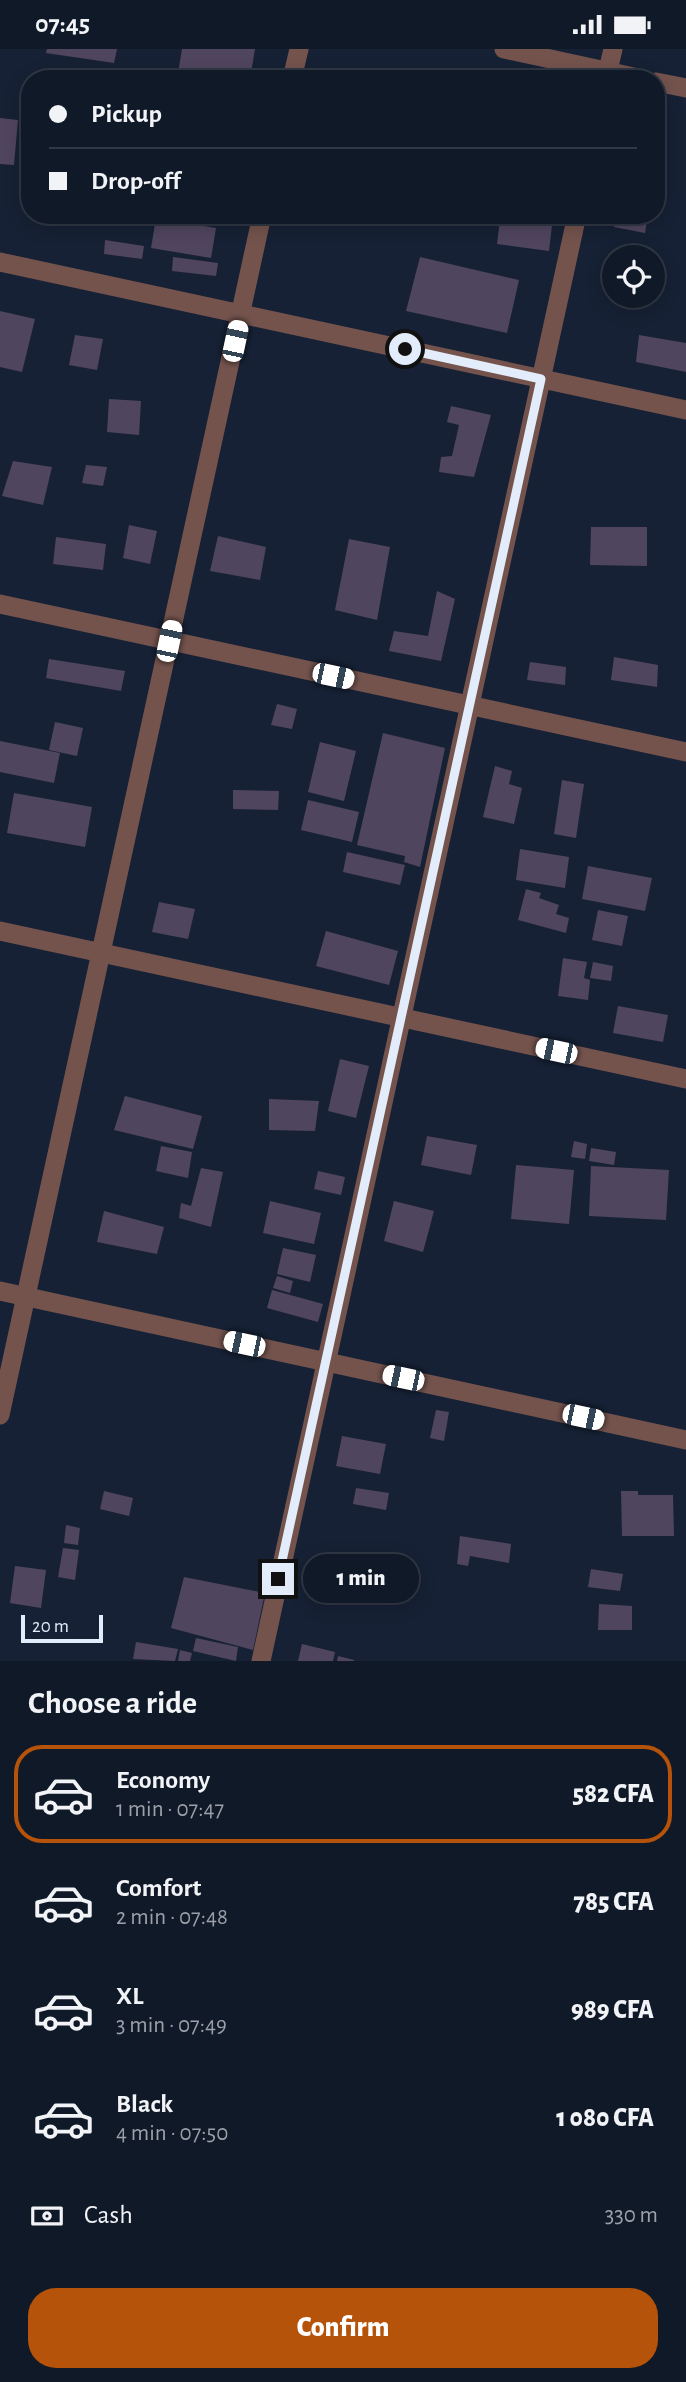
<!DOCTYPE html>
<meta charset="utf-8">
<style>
body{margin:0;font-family:"Alegreya Sans",sans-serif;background:#192230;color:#f1f3f6;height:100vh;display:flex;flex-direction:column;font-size:26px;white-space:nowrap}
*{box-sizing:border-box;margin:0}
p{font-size:23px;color:#9ca0a8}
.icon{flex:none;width:38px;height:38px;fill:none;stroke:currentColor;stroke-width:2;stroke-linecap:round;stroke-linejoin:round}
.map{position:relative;height:1612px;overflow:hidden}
.details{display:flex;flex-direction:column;background:#101928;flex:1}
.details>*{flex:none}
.hud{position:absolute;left:21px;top:21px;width:644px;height:154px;border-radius:28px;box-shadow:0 4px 18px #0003,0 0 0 2px #303845;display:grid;align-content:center;height:154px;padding:0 28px;background:#101928}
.tools{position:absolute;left:602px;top:196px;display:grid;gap:14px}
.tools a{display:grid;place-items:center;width:63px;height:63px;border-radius:50%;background:#101928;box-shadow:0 4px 18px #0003,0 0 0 2px #303845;font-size:35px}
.scale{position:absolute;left:21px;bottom:18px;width:82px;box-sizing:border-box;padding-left:7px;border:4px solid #e3ecfa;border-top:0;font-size:19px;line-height:24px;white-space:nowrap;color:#e3ecfa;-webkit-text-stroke:5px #162135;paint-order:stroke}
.end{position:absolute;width:32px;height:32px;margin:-16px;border:9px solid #e3ecfa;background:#111;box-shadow:0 0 0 4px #111}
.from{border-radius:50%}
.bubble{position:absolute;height:49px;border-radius:24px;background:#101928;box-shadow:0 4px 18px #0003,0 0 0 2px #303845;font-size:23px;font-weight:800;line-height:49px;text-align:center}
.car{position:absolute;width:21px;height:42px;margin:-21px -10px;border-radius:9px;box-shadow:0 0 5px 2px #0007;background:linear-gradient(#fff 24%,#345 0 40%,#fff 0 76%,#345 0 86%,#fff 0)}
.hud b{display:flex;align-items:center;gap:24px;height:66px;font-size:26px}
.hud b+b{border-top:2px solid #303845}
.hud i{width:18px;height:18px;background:#f1f3f6}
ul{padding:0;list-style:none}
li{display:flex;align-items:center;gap:21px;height:98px;margin:0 14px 10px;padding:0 14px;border:4px solid transparent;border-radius:28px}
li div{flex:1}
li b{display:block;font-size:26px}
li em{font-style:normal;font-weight:800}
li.current{border-color:#b45309}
li>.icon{width:63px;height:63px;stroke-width:1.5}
h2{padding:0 28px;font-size:32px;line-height:84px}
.pay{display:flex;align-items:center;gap:18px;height:77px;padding:0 28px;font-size:26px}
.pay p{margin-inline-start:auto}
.cta{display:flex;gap:14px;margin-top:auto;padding:14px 28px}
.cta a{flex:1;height:80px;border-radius:28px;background:#b45309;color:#fff;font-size:28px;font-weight:800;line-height:80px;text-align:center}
.status{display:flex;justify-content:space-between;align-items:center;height:49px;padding:0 35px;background:#101928;direction:ltr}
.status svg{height:19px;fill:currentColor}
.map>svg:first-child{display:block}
</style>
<div class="status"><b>07:45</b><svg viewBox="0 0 49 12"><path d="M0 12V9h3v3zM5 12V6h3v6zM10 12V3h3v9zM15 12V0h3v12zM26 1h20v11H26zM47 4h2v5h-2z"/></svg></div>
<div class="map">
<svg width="686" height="1612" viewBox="0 0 686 1612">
<rect width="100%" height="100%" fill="#162135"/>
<g fill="#50455e">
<polygon points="47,0 117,0 114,14 46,4"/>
<polygon points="182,0 255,0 250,30 177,30"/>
<polygon points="424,23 440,25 440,30 423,30"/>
<polygon points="0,69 18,71 14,116 0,115"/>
<polygon points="387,166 420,166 419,174"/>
<polygon points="616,166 648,166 645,184 614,178"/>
<polygon points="156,169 216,179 211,209 151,199"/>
<polygon points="500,170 552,176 549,202 497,195"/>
<polygon points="105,191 144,197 142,210 104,205"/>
<polygon points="173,208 218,214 216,227 172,222"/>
<polygon points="420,208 519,231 507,284 406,262"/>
<polygon points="0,262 35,270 22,323 0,318"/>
<polygon points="75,286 103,290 97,321 69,316"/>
<polygon points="639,286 686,294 686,323 636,313"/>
<polygon points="109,350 141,352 139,386 107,383"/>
<polygon points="451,357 491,366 474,428 439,423 441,408 452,407 459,376 447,373"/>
<polygon points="13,412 52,418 43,456 2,447"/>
<polygon points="86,416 107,418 103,437 82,434"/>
<polygon points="129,476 157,482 150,515 123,509"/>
<polygon points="591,478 647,478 647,517 590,516"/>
<polygon points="218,487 266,498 260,531 210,522"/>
<polygon points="56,488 106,495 103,521 53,515"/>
<polygon points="349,490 390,498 377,571 335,561"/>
<polygon points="437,542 455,550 441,612 389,602 394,582 428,587"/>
<polygon points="614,608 658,616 657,638 611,631"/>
<polygon points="49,610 125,622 121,642 46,629"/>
<polygon points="530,613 566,618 565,636 527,631"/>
<polygon points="277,655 297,660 292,680 271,676"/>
<polygon points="55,673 83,679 77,707 49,701"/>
<polygon points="383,684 445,699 420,818 404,813 405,807 357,796"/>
<polygon points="0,692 60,704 54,734 0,723"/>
<polygon points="320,693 356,702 344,752 308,743"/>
<polygon points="495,717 512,722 509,735 522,739 514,775 483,768"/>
<polygon points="562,731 584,735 576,789 554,785"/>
<polygon points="233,741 279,742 278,761 233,760"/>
<polygon points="14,744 92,758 85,798 7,784"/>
<polygon points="308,751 359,763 352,793 301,781"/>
<polygon points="520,800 569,808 565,839 516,831"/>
<polygon points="347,803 405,816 400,836 343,823"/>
<polygon points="588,817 652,829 645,862 582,850"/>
<polygon points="526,840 541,844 539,849 559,856 556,865 569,869 566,884 518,871"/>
<polygon points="159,853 195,860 188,890 152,883"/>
<polygon points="598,861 628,867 622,897 592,891"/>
<polygon points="326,882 398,902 389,936 316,917"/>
<polygon points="563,909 587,913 584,929 590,931 588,951 558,947"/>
<polygon points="593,913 613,917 611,932 590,929"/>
<polygon points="618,957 668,966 663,993 613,984"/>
<polygon points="340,1010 369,1017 356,1069 328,1062"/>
<polygon points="125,1047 202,1067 193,1100 114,1081"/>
<polygon points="269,1050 319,1052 315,1082 269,1081"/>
<polygon points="427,1087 477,1096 471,1126 421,1116"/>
<polygon points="574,1092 587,1095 585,1110 571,1108"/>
<polygon points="161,1097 192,1103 188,1129 156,1122"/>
<polygon points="591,1099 616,1103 614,1116 589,1112"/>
<polygon points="516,1116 574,1121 569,1175 511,1170"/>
<polygon points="591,1117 669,1121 666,1171 589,1167"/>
<polygon points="201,1119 223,1123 211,1178 179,1169 181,1154 191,1157"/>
<polygon points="318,1122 345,1128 341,1146 314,1140"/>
<polygon points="270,1152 321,1164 314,1195 263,1184"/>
<polygon points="394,1152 434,1162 423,1203 384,1192"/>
<polygon points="104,1162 164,1178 157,1205 97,1193"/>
<polygon points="283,1199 316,1206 310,1233 277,1225"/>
<polygon points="277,1227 293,1232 290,1244 273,1239"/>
<polygon points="272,1241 323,1255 318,1273 267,1259"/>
<polygon points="436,1361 449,1363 444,1392 430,1389"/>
<polygon points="342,1387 386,1395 380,1425 336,1417"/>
<polygon points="356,1439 389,1444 386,1461 353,1455"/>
<polygon points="104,1442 133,1449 129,1467 100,1460"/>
<polygon points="621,1442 638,1442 638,1446 673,1446 674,1487 622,1487"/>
<polygon points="66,1476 80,1479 78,1496 64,1494"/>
<polygon points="460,1487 511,1495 509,1514 470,1507 468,1517 457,1515"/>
<polygon points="63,1499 79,1501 75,1531 58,1528"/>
<polygon points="15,1517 46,1521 41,1559 10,1554"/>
<polygon points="591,1520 623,1525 620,1542 588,1538"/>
<polygon points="184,1528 265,1544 253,1601 171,1579"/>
<polygon points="599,1555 632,1557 632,1581 598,1581"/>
<polygon points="196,1589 238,1598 236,1612 193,1602"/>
<polygon points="136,1593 178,1600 175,1612 133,1610"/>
<polygon points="302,1595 335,1603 333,1612 298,1612"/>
<polygon points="180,1601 192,1604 190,1612 178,1612"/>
<polygon points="338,1607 354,1611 354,1612 337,1612"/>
</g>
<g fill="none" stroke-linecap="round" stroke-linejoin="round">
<g stroke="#74534d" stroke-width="19">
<polyline points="504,0 643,30"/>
<polyline points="292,30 299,0"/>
<polyline points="606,30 613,0"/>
<polyline points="656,33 686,39"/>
<polyline points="0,213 686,361"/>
<polyline points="0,555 686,703"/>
<polyline points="0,882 686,1030"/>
<polyline points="0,1242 686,1391"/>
<polyline points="0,1366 262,166"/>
<polyline points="261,1612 577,166"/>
</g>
</g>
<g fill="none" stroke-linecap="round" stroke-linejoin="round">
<polyline stroke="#e3ecfa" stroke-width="9" points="278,1530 541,330 405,300"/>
</g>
</svg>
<div class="tools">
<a><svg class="icon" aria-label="locate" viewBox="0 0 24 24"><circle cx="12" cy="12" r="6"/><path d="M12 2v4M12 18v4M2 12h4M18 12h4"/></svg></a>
</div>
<div class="scale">20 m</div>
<i class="end from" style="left:405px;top:300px"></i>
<i class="end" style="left:278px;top:1530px"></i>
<div class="bubble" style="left:303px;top:1505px;width:116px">1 min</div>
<i class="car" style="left:235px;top:292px;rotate:12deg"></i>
<i class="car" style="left:169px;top:592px;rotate:12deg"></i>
<i class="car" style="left:333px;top:627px;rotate:102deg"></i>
<i class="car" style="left:556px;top:1002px;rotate:282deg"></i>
<i class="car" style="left:244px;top:1295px;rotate:282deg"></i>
<i class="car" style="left:403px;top:1329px;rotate:282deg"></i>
<i class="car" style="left:583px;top:1368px;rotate:102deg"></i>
<div class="hud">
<b><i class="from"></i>Pickup</b>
<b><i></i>Drop-off</b>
</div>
</div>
<section class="details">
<h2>Choose a ride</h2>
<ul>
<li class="current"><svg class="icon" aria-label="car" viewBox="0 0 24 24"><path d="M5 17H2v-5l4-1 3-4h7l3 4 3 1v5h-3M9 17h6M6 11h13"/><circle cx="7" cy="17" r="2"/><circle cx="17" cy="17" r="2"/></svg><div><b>Economy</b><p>1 min · 07:47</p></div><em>582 CFA</em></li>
<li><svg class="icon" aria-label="car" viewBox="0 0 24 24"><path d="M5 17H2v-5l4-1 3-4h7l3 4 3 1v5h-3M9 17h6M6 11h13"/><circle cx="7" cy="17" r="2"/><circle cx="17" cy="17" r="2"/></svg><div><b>Comfort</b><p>2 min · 07:48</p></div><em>785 CFA</em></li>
<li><svg class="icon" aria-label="car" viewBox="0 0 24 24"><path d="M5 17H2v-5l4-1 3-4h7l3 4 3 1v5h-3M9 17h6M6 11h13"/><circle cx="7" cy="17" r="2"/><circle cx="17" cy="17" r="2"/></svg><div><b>XL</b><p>3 min · 07:49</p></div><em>989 CFA</em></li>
<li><svg class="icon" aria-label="car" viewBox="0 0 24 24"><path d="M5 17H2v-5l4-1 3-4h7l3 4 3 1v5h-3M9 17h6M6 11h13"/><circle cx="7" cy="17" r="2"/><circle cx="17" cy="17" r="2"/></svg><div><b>Black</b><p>4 min · 07:50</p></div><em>1 080 CFA</em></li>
</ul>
<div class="pay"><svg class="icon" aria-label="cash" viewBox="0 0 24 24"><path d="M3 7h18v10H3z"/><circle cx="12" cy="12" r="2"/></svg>Cash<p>330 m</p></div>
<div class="cta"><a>Confirm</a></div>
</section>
